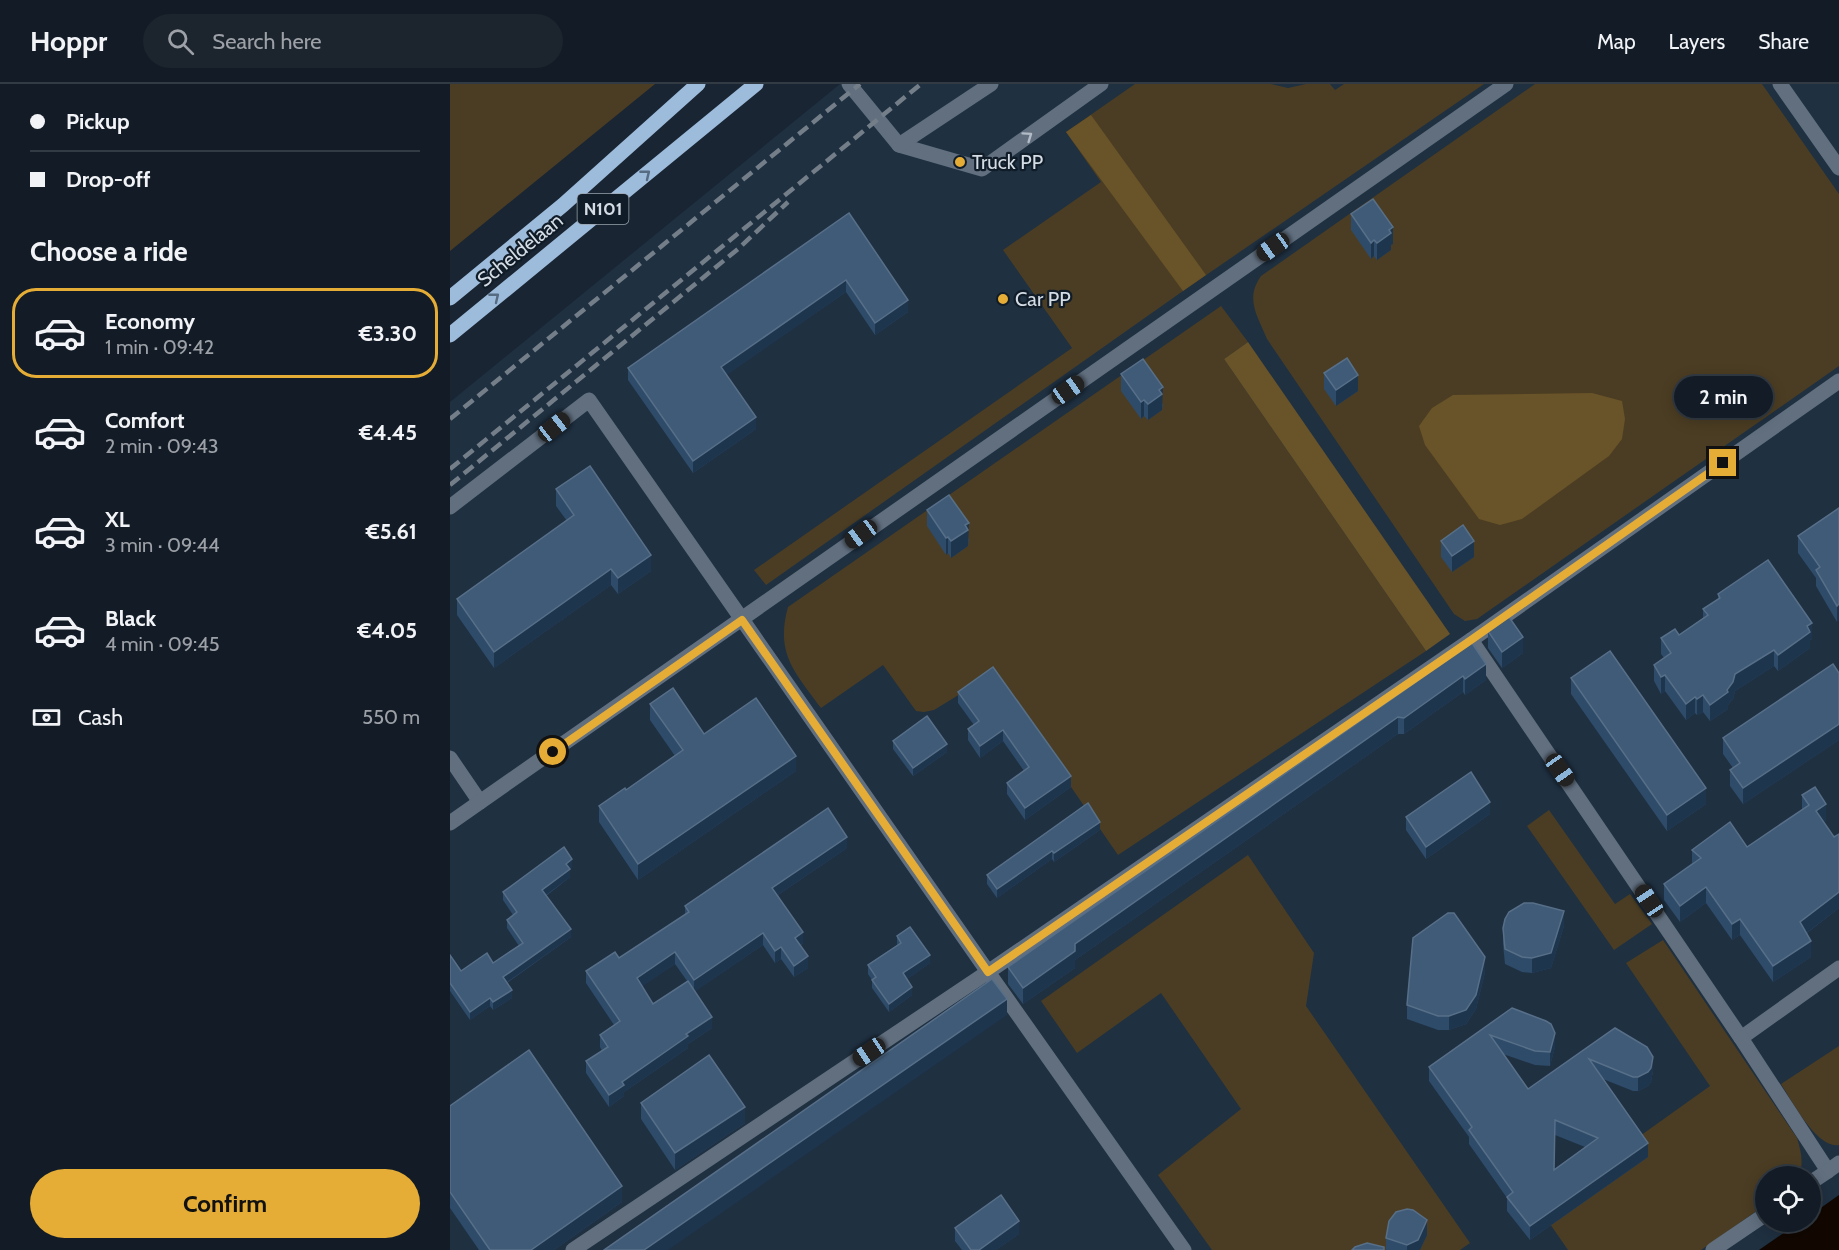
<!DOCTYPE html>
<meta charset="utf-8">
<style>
body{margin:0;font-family:Cabin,sans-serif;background:#1c252e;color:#f1f3f6;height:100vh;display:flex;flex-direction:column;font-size:22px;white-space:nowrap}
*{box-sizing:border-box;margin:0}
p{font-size:20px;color:#9da1a7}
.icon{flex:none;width:33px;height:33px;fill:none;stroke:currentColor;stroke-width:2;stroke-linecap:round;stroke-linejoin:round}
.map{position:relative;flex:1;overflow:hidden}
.sheet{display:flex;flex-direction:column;background:#131c26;width:450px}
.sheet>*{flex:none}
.hud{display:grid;align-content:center;height:132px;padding:0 30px;background:#131c26}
.controls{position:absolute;left:1305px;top:1082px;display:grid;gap:12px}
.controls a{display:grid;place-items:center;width:66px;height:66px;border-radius:50%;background:#131c26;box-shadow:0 3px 15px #0003,0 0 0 2px #323a43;font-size:30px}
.end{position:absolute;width:27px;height:27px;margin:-14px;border:8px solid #e5ad36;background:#111;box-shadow:0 0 0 3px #111}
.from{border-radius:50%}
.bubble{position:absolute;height:42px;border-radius:21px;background:#131c26;box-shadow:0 3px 15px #0003,0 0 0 2px #323a43;font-size:20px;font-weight:700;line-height:42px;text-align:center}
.car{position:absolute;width:18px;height:36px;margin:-18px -9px;border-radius:8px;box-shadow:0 0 4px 2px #0007;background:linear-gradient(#222 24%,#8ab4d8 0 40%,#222 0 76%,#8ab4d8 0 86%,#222 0)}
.hud b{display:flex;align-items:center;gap:21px;height:57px;font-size:22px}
.hud b+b{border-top:2px solid #323a43}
.hud i{width:15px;height:15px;background:#f1f3f6}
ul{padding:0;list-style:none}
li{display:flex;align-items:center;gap:18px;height:90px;margin:0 12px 9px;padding:0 18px;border:3px solid transparent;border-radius:24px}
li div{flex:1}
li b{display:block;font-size:22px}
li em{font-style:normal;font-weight:700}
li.selected{border-color:#e5ad36}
li>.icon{width:54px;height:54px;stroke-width:1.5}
h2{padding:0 30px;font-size:27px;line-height:72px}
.pay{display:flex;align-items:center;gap:15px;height:66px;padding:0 30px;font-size:22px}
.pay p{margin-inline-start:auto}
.primary-button{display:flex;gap:12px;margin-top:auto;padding:12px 30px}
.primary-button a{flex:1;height:69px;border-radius:36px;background:#e5ad36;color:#111;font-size:24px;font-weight:700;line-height:69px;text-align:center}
header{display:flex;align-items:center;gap:36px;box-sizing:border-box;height:84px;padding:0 30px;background:#131c26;border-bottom:2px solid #323a43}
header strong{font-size:28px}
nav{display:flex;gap:33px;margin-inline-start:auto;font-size:21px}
.search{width:420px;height:54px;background:#1c252e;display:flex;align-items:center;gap:15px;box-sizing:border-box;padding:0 21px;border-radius:33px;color:#9da1a7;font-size:22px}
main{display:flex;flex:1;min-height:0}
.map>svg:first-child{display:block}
</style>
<header>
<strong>Hoppr</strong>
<div class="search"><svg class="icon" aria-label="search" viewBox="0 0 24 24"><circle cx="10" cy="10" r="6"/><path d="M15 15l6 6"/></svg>Search here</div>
<nav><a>Map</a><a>Layers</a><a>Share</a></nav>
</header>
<main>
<section class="sheet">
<div class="hud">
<b><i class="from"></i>Pickup</b>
<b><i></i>Drop-off</b>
</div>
<h2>Choose a ride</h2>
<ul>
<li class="selected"><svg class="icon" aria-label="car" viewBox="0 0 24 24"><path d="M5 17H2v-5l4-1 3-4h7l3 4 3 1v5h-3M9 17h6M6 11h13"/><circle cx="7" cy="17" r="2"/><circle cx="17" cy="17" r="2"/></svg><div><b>Economy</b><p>1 min · 09:42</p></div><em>€3.30</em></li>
<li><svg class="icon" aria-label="car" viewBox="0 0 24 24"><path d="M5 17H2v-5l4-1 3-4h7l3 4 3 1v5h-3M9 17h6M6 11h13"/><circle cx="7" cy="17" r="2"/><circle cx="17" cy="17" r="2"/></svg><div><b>Comfort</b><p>2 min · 09:43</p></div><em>€4.45</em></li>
<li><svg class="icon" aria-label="car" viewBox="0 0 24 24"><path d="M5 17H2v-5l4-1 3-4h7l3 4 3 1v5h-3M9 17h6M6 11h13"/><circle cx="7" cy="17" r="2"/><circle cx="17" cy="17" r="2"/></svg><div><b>XL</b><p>3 min · 09:44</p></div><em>€5.61</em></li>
<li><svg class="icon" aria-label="car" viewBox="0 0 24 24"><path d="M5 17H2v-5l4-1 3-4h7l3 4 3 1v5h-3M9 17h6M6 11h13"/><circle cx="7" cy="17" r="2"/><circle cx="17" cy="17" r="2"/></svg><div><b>Black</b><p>4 min · 09:45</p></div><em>€4.05</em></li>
</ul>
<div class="pay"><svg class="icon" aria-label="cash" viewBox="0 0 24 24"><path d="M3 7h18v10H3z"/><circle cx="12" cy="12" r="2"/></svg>Cash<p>550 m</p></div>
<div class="primary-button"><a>Confirm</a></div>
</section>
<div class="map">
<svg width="1389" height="1166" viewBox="0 0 1389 1166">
<rect width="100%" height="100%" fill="#192532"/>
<polygon fill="#1f3041" points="390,0 1389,0 1389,1111 1361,1131 1360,1092 1316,1092 1316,1137 1351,1137 1309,1166 0,1166 0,318"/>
<g fill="#4b3d23">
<polygon points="0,0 205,0 0,167"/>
<polygon points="685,0 821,0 838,4 856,0 880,0 885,6 894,0 1034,0 733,207 316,501 304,486 622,264 553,166 651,98 616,48"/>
<path d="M1085 0H1312L1389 110V282L1037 528 1027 535 1015 537 1004 530 817 255C807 231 795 215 811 192Z"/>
<path d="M771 222 798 258 774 275 976 567 668 771 543 590 484 626 474 628 466 627 433 581 371 624C345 588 325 570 338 523Z"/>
<polygon points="1099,726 1165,820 1180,810 1202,840 1164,866 1077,742"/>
<polygon points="798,771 864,869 856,922 1020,1159 1010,1166 762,1166 708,1091 791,1025 711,909 627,969 591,917"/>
<path d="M1213 856 1347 1054C1351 1067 1354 1079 1349 1092H1316L1315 1121 1251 1166H1118L1089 1124 1260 1002 1176 879Z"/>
<path d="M1389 962V1061C1367 1065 1342 1017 1331 1000Z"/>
</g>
<g fill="#695328">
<polygon points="641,31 756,191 733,207 616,48"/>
<polygon points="798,258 1000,550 976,567 774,275"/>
<polygon points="1142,309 1172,317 1175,335 1172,355 1159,372 1072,435 1050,441 1029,435 975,361 969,342 982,324 1003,311"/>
</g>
<polygon fill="#120700" points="1389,1111 1389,1166 1309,1166 1351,1137 1360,1137 1361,1131"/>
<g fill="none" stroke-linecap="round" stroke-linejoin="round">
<g stroke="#616f7f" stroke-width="15">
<polyline points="399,0 449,61 532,85 651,0"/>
<polyline points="1330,0 1389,84"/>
<polyline points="449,61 541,0"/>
<polyline points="0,423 139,316 538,888 1021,556 1389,297"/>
<polyline points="1021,556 1291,954 1389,884"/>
<polyline points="0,674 30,718"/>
<polyline points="0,739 1056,0"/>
<polyline points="1291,954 1378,1087 1389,1079"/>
<polyline points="1360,1099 1378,1087"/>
<polyline points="123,1166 538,888 734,1166"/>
<polyline points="1263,1166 1316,1130"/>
</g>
<g stroke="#9dbbdb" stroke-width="15">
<polyline points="0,214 113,121 248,0"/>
<polyline points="0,251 306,0"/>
</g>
<g stroke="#747e89" stroke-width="4.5" stroke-dasharray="12 6" stroke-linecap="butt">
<polyline points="0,335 410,0"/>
<polyline points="0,385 471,0"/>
<polyline points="0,401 288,165 338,118"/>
</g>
</g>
<g fill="#2e4b69" fill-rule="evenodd">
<polygon points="399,129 458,228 425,251 396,208 276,291 306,345 243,389 178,296 178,284"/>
<polygon points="901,130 943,160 941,161 941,166 927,176 924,172 921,175 901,146"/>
<polygon points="874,289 908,307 886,322 874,305"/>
<polygon points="671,290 713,320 712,326 698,336 694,332 691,335 671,307"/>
<polygon points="106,405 201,487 168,510 161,501 44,584 7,531 7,515 117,437 106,422"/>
<polygon points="1389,424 1387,538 1366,502 1366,494 1348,469 1348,452"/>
<polygon points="477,426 519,455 518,462 501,474 498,469 496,471 477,442"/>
<polygon points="991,457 1024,473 1002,488 991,473"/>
<polygon points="1268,510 1362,555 1360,556 1360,564 1328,587 1324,582 1285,607 1283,615 1278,621 1278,625 1260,637 1253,628 1247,631 1245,629 1236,636 1215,607 1211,610 1204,597 1204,581 1214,574 1211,570 1211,554 1229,551 1253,534 1253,525 1268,515"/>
<polygon points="1038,547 1073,569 1052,584 1038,564"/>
<polygon points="1022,559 1036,596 1015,611 1013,608 954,650 948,650 625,876 625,884 573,920 558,900 558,883"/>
<polygon points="1389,589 1389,656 1293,720 1280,702 1280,686 1283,684 1273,670 1273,654"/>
<polygon points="1121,594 1256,720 1217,747 1121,610"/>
<polygon points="508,608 621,703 575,736 557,710 557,699 574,687 553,657 530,674 518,656 518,645 524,641 508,619"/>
<polygon points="200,620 254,650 346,687 188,796 149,738 149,722 176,706 225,672 200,636"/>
<polygon points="443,657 497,668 463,692 443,665"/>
<polygon points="1352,711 1376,736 1373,738 1384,753 1389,750 1389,824 1357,849 1361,873 1323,898 1290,851 1282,856 1256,819 1230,838 1214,816 1214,800 1242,779 1242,766 1297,763 1352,726"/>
<polygon points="1040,730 976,775 956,746 956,733"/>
<polygon points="650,746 604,778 602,775 547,814 537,800 537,791"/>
<path d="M397 764 328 811 353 859 350 862 358 884 344 893 331 875 325 879 313 861 245 907 262 944 238 960V964L174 1008V1012L159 1023 136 989V977L152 967 150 963V951L164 941 136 899V887L169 874 235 830V822ZM225 880 237 897 203 920 192 902Z"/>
<polygon points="122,783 120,785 120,793 96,812 121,853 57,899 62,914 43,926 40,922 20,936 0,907 0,871 11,887 43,879 69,862 57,844 57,836 63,831 53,816 53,808"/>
<polygon points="1114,842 1101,884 1082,889 1072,888 1055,880 1053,860 1053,844"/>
<polygon points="447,852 480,879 457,895 462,911 439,928 422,904 422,896 418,890 418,881 447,861"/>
<polygon points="1035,888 1026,925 1016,940 999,946 988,946 957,935 957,921"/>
<path d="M1062 924 1105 963 1100 982 1085 981 1053 970 1078 1005 1165 944 1203 987 1201 998 1198 1002 1188 1007H1183L1153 995 1198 1073 1080 1156 1057 1127V1114L1019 1060V1053L979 997V983ZM1105 1051 1135 1063 1104 1085Z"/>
<polygon points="191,1019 295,1039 225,1086 191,1035"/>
<polygon points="0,1022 172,1118 104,1166 29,1166 0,1124"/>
<polygon points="505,1144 569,1150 546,1166 512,1166 505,1157"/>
<polygon points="977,1151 970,1166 936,1166 936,1154"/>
</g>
<g fill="#1e354e">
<polygon points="943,143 943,160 941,161 941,166 927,176 927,159 939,146"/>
<polygon points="924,156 924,172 921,175 921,159"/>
<polygon points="396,196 396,208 271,295 271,283"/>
<polygon points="458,216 458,228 425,251 425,239"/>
<polygon points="908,291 908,307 886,322 886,306"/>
<polygon points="713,303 712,326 698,336 698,320 709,306"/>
<polygon points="694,316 694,332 691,335 691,318"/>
<polygon points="306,333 306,345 243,389 243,377"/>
<polygon points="519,439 518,462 501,474 501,457 515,441"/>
<polygon points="498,453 498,469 496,471 496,454"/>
<polygon points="1024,457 1024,473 1002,488 1002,472"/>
<polygon points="201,471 201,487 168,510 168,494"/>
<polygon points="161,485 161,501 44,584 44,568"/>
<polygon points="1389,520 1389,537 1387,538 1387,522"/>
<polygon points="1362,539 1362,555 1360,556 1360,564 1328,587 1328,571 1357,542"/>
<polygon points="1073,553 1073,569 1052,584 1052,568"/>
<polygon points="1324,566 1324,582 1285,607 1283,615 1278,621 1278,625 1260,637 1260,621 1285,590"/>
<polygon points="1036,580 1036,596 1015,611 1015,595"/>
<polygon points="1215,591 1215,607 1211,610 1211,593"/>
<polygon points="1013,592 1013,608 954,650 954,634"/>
<polygon points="1253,611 1253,628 1247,631 1247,615"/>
<polygon points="1245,613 1245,629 1236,636 1236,620"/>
<polygon points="948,633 948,650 625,876 625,884 573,920 573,904 625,860"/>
<polygon points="1389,640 1389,656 1293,720 1293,704"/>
<polygon points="553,646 553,657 530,674 530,662"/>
<polygon points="497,660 497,668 463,692 463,684"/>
<polygon points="346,672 346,687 188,796 188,780"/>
<polygon points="621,692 621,703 575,736 575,724"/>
<polygon points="1256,704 1256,720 1217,747 1217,731"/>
<polygon points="1040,718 1040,730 976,775 976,763"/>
<polygon points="1376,720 1376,736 1366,743 1366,727"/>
<polygon points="650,738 650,746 604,778 604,769"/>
<polygon points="397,753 397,764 322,815 322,804"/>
<polygon points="602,767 602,775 547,814 547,805"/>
<polygon points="122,775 122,783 116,788 116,780"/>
<polygon points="120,785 120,793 92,814 92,806"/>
<polygon points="1256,803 1256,819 1230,838 1230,822"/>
<polygon points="1389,808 1389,824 1350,854 1350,838"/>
<polygon points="1114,827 1114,842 1101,884 1082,889 1082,874"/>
<polygon points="1290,835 1290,851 1282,856 1282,840"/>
<polygon points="121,845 121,853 53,901 53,893"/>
<polygon points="353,848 353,859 345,865 345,854"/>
<polygon points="313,849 313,861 244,908 244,896"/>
<polygon points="1361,857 1361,873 1323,898 1323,882"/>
<polygon points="331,863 331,875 325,879 325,867"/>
<polygon points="225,868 225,880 187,906 187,894"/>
<polygon points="480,871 480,879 453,898 453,889"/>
<polygon points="358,872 358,884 344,893 344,882"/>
<polygon points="1035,873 1035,888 1026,925 1016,940 999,946 999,932"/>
<polygon points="462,903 462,911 439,928 439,920"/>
<polygon points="62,906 62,914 43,926 43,918"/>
<polygon points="40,914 40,922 20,936 20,928"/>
<polygon points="557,915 557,931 218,1166 194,1166"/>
<polygon points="262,933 262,944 238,960 238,964 174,1008 174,1012 159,1023 159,1011 172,998 236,950"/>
<polygon points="1105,949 1105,963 1100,982 1100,968"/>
<polygon points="1203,973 1203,987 1201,998 1198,1002 1188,1007 1188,993"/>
<polygon points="295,1023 295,1039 225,1086 225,1069"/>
<polygon points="1198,1059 1198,1073 1080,1156 1080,1142"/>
<polygon points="172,1102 172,1118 104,1166 81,1166"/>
<polygon points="977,1136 977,1151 970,1166 957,1166 957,1161"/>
<polygon points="569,1137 569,1150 546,1166 529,1166"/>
</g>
<g fill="#405b77" stroke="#576f88" stroke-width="1.5" fill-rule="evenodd">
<polygon points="923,115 943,143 939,146 941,149 927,159 924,156 921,159 901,130"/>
<polygon points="399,129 458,216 425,239 396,196 271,283 306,333 243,377 178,284"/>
<polygon points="897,274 908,291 886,306 874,289"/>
<polygon points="693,275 713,303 709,306 712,310 698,320 694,316 691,318 671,290"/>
<polygon points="140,382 201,471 168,494 161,485 44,568 7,515 124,431 106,405"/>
<polygon points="499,411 519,439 515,441 518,446 501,457 498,453 496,454 477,426"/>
<polygon points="1389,424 1389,520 1387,522 1366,486 1370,483 1348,452"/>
<polygon points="1013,441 1024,457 1002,472 991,457"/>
<polygon points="1318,476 1362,539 1357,542 1360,548 1328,571 1324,566 1285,590 1283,598 1277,606 1278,608 1260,621 1253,611 1247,615 1245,613 1236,620 1215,591 1211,593 1204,581 1221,569 1211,554 1225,545 1229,551 1258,531 1253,525 1270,514 1268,510"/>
<polygon points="1059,533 1073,553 1052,568 1038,547"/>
<polygon points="1022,559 1036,580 1015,595 1013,592 954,634 948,633 625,860 625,867 573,904 558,883"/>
<polygon points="1160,567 1256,704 1217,731 1121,594"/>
<polygon points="1383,580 1389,589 1389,640 1293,704 1280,686 1290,679 1273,654"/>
<polygon points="543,583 621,692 575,724 557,699 579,683 553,646 530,662 518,645 529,637 508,608"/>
<polygon points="223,604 254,650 306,614 346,672 188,780 149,722 175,704 176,706 233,666 200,620"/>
<polygon points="477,632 497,660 463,684 443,657"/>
<polygon points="1021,688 1040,718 976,763 956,733"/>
<polygon points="1365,703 1376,720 1366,727 1384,753 1389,750 1389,808 1350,838 1361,857 1323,882 1290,835 1282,840 1256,803 1230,822 1214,800 1251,774 1242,766 1280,738 1297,763 1359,721 1352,711"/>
<polygon points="638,719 650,738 604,769 602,767 547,805 537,791"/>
<polygon points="378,724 397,753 322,804 353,848 345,854 358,872 344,882 331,863 325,867 313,849 244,896 225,868 187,894 203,920 238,897 262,933 236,950 238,952 172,998 174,1001 159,1011 136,977 158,963 150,951 170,937 136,887 165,868 169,874 239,828 235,822"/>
<polygon points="114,763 122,775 116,780 120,785 92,806 121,845 53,893 62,906 43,918 40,914 20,928 0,899 0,871 11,887 37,869 43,879 73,859 57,836 67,828 53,808"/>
<polygon points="1074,819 1083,819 1114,827 1101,869 1082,874 1072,873 1055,865 1053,844 1055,835 1059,828"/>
<polygon points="998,829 1004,829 1035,873 1026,911 1016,926 999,932 988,932 957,921 963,854"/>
<polygon points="460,843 480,871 453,889 462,903 439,920 422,896 426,893 418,881 451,859 447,852"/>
<polygon points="542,895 557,915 194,1166 154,1166"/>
<path d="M1062 924 1096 937 1101 940 1105 949 1100 968 1085 967 1040 951 1078 1005 1165 944 1197 963 1203 973 1201 984 1198 988 1188 993H1183L1139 975 1198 1059 1080 1142 1057 1113 1063 1108 1019 1046 1022 1043 979 983ZM1105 1036 1148 1054 1104 1086Z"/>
<polygon points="79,966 172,1102 81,1166 40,1166 0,1108 0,1022"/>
<polygon points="259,971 295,1023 225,1069 191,1019"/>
<polygon points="551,1111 569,1137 529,1166 521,1166 505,1144"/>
<polygon points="957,1125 963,1126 977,1136 968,1156 957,1161 936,1154 939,1137 946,1128"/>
<polygon points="917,1159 934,1163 934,1166 902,1166 905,1163"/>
</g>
<defs><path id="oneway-chevron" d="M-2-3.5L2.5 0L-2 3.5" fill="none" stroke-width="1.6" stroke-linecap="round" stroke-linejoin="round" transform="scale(1.5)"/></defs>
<use stroke="#b2bbc6" href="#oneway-chevron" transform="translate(578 52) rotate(-35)"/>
<g stroke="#566c82">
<use href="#oneway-chevron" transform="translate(196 90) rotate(-39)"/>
<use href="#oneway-chevron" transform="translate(45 213) rotate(-39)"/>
</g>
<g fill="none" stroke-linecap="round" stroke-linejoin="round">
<polyline stroke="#e5ad36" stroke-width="8" points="103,668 292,536 538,888 1021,556 1273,379"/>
</g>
<g fill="#e5ad36" stroke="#101c28" stroke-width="2">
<circle cx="510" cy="78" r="6"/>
<circle cx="553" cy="215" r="6"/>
</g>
<g text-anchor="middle" stroke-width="4.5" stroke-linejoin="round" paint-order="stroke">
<rect fill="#101c28" stroke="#99a2ac" stroke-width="1.5" x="127.5" y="110" width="51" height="30" rx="4.5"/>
<g font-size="18" font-weight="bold" fill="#d4dce5">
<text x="153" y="131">N101</text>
</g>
<g font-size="20" fill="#d4dce5" stroke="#101c28" text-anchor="start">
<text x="522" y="85">Truck PP</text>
<text x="565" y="222">Car PP</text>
</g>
<g font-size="20" fill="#d4dce5" stroke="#101c28">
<text transform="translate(70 166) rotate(-39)" y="7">Scheldelaan</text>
</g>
</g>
</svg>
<div class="controls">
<a><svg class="icon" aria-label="locate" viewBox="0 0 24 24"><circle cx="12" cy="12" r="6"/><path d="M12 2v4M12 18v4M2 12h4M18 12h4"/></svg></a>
</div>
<i class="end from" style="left:103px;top:668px"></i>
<i class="end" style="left:1273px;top:379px"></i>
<div class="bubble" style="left:1224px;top:292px;width:99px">2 min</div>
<i class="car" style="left:823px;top:163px;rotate:235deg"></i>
<i class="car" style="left:618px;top:306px;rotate:55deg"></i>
<i class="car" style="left:104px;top:343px;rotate:52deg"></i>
<i class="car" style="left:411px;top:450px;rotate:234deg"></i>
<i class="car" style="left:1110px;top:686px;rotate:145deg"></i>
<i class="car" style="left:1199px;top:817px;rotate:326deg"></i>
<i class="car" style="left:419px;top:968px;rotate:236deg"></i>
</div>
</main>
